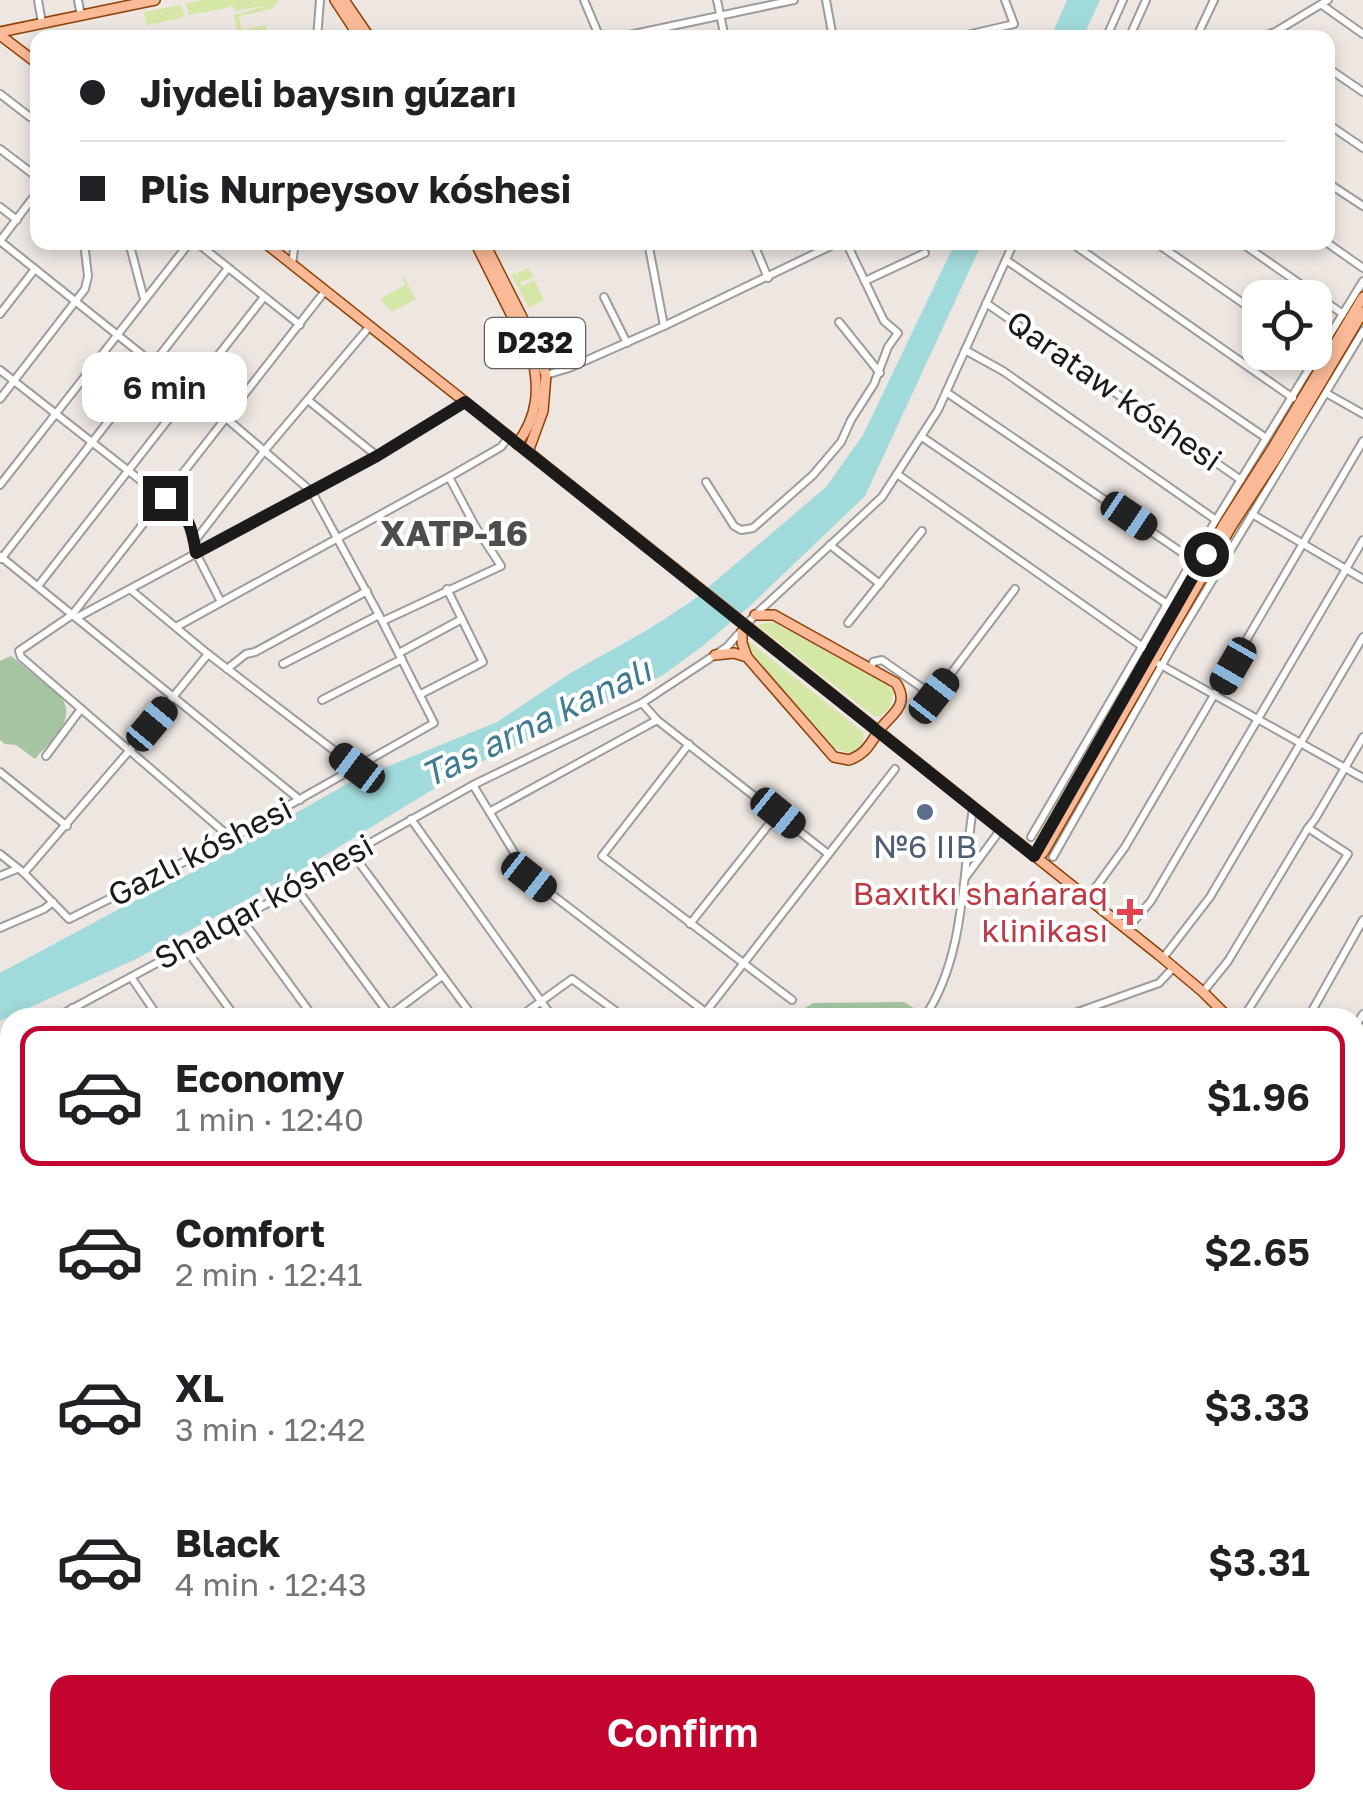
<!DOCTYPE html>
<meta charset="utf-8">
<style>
body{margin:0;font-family:"Golos Text",sans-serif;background:#f2f2f2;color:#202124;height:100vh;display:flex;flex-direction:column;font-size:38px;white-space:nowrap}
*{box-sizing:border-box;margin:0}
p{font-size:32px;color:#757577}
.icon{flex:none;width:55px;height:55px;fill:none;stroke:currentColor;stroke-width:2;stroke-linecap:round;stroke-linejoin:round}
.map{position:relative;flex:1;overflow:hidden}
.sheet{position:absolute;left:0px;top:1008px;width:1365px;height:802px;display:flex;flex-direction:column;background:#fff;border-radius:30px 30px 0 0;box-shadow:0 5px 15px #0003}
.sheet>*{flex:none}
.guide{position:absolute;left:30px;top:30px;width:1305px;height:220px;border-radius:20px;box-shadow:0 5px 15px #0003;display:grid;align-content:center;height:220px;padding:0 50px;background:#fff}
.tools{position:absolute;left:1242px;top:280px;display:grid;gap:20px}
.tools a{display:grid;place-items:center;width:90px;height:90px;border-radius:20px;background:#fff;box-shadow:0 5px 15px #0003;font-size:50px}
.end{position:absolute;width:45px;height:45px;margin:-22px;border:12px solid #1b1b1b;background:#fff;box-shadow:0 0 0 5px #fff}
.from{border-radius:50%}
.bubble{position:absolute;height:70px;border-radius:20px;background:#fff;box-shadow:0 5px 15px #0003;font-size:32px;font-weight:600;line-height:70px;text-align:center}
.car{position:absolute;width:30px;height:60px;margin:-30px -15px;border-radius:12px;box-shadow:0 0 8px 2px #0007;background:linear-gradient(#222 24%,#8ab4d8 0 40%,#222 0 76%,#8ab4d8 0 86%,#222 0)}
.guide b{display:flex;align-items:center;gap:35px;height:95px;font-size:38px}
.guide b+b{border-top:2px solid #e0e0e0}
.guide i{width:25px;height:25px;background:#202124}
ul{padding:18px 0 0;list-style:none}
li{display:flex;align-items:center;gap:30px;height:140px;margin:0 20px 15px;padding:0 30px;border:5px solid transparent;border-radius:20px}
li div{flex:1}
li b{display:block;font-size:38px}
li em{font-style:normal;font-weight:600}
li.current{border-color:#c3042e}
li>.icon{width:90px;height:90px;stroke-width:1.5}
.cta{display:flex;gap:20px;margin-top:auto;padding:20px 50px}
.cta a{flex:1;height:115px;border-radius:20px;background:#c3042e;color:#fff;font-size:40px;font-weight:600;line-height:115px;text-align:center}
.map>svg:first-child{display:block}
</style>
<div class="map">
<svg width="1363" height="1809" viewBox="0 0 1363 1809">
<rect width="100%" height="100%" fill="#ede6e1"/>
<g fill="#d5e7a6">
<polygon points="203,0 279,0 272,9 239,16 242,30 266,25 265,37 238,34 234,15 272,4 235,11 232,5 227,8 189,15 186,3"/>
<polygon points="181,5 184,15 182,18 147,25 144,12"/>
<polygon points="529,268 533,277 520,283 522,286 534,280 544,300 529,308 511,274 514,273 519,279 517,273"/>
<polygon points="404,277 416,299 392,312 381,301 382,298 405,285 402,278"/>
<path d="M1363 284V292C1292 411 1218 527 1148 647L1145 645C1216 523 1292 406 1363 284Z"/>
<polygon points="1363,318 1363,327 1161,661 1159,656"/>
<polygon points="766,623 774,623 885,682 894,692 889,709 880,716 874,716 757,625"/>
<path d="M746 639 863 732C865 744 860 748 850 753L835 749 751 653Z"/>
<polygon points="1140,652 1144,654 1040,839 1035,835"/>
<polygon points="1156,666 1159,667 1055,850 1051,848"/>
<polygon points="62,1800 402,1800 369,1809 54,1809"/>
<polygon points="465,1800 686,1800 654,1805 651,1809 451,1809"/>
</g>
<polygon fill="#bedbc7" points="876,1800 1137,1800 1124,1809 854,1809"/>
<g fill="#a5c5a2">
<path d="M11 656 61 697C78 720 50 741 35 759L16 745 5 744 0 740V661Z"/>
<polygon points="904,1002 917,1010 911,1017 796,1017 800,1011 813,1003"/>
</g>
<g fill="#a1dada">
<polygon points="1067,0 1100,0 1083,37 1051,37"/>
<polygon points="955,243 982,243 865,496 751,605 705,644 663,675 578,718 468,768 296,873 138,958 0,1021 0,973 121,908 193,872 352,781 497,722 569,674 649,629 692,601 826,487 863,435"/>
<polygon points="1363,1670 1363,1805 1360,1809 1124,1809 1137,1800 1355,1800 1355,1674"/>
</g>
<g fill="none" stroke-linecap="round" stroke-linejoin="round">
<g stroke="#9c9c9c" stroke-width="10">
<g id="minor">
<polyline points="38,0 42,23"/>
<polyline points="78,0 81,16"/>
<polyline points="584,0 600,38"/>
<polyline points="717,0 725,38"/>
<polyline points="826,0 833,38"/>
<polyline points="1322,5 1363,34"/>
<polyline points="317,38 320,0"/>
<polyline points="615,38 794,0"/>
<polyline points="954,38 1014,24 1005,0"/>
<polyline points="1106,38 1123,0"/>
<polyline points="1129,38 1146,0"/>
<polyline points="1196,38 1214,0"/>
<polyline points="1258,38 1275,32 1328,0"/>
<polyline points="1328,68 1363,92"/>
<polyline points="0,94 30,117"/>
<polyline points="1328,124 1363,148"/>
<polyline points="0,149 33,174"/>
<polyline points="1328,183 1363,206"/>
<polyline points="0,207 17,220"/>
<polyline points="0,241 190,393 227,419 312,492 379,615 434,723 226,841 69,919 24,873 0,854"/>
<polyline points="0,241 32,199"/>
<polyline points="129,242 144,299"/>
<polyline points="196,242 300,325"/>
<polyline points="648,242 664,326"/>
<polyline points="753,242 768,278"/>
<polyline points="1070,242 1293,398"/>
<polyline points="1155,242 1260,315"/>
<polyline points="1240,242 1343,314"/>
<polyline points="1326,242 1363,268"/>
<polyline points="1006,260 1266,438"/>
<polyline points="292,264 295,242"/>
<polyline points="865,281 925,253"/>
<polyline points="604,297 627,343"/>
<polyline points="986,303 1241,480"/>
<polyline points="0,314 35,269"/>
<polyline points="839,322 880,373"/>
<polyline points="965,350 1003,371 1216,520"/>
<polyline points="0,370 186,516 190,525 196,553 221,602"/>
<polyline points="546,375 569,368 664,326 839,242"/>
<polyline points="946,392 1193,560"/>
<polyline points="1326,393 1363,414"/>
<polyline points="0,399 85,289 88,276 84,242"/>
<polyline points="309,401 377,456"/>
<polyline points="922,437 1167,604"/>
<polyline points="897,474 1150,652"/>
<polyline points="706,482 734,526 741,530 753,528 813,475 841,442 851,420 874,384 888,347 898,333 884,321 846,242"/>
<polyline points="0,485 190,242"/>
<polyline points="1252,514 1363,579"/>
<polyline points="194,542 265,450 370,326"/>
<polyline points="830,545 880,584"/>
<polyline points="0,556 300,800"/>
<polyline points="1,559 228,268"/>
<polyline points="38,586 264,297"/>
<polyline points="131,590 208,654 357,768"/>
<polyline points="76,618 377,456 465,402"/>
<polyline points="383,621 501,566 475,526 449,477"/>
<polyline points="848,623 922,531"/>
<polyline points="176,627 449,477 501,447 509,437"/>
<polyline points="399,653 462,619"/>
<polyline points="283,664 379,615"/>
<polyline points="1159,664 1363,778"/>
<polyline points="227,669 246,654 255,652 367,591"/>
<polyline points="871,669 873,662 882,660 934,696 1015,589"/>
<polyline points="421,694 483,662 447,589"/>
<polyline points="322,700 402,659"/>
<polyline points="642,703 657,720 827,853"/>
<polyline points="689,744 602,856 792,1000"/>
<polyline points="46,756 81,709"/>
<polyline points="0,772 67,826"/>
<polyline points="473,785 529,877 713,1018"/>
<polyline points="491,811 657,720"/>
<polyline points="411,819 553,1018"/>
<polyline points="1031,837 1216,520 1363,281"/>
<polyline points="231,838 21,657 19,651 72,615 325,291"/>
<polyline points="352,853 474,1018"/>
<polyline points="1053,857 1172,647 1363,331"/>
<polyline points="24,873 129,751 208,654"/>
<polyline points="0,876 17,869"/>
<polyline points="965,878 1001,829"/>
<polyline points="296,888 392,1018"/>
<polyline points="1088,898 1125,847 1363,441"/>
<polyline points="241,918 314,1018"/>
<polyline points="690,924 778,813"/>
<polyline points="0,928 44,909 53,902"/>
<polyline points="1127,929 1151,901 1363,540"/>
<polyline points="185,948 236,1018"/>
<polyline points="1163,958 1210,897 1363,637"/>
<polyline points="131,977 159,1018"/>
<polyline points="1203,992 1228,961 1308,828 1315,819 1363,737"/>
<polyline points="72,1008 79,1018"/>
<polyline points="55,1018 296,888 352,853 473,785 642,703 727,647 755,615 882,497 938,410 1014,242"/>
<polyline points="386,1018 442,976"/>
<polyline points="518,1018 572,979 625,1018"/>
<polyline points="701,1018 895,769"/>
<path d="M924 1018C965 958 962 877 973 808"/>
<polyline points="1061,1018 1159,983 1174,967"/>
<polyline points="1243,1018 1348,854 1308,828"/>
<polyline points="1308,1018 1363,920"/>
<polyline points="1355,1027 1363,1014"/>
<polyline points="0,1047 10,1042"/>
<polyline points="0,1123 10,1137"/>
<polyline points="0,1226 10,1241"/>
<polyline points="0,1357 10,1374"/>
<polyline points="0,1410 10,1394"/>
<polyline points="0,1506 10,1519"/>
</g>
</g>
<g stroke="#8f4103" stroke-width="12">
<g id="major">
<polyline points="335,0 360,38"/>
<polyline points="344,0 370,38"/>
<polyline points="0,32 155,0"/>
<polyline points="0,35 38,64"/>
<polyline points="264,242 674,568"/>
<path d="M475 242 532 356C540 389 538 416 517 444"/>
<polyline points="484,242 534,341 546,375 543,411 528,452"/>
<path d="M742 632V643L747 657 834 757 849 760C865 754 869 746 878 732 890 714 911 707 896 683L774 615H755"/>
<polyline points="769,644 1159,955 1203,992 1229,1018"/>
<polyline points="715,655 734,653 747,657"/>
<polyline points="1043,853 1231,527 1280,452 1363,312"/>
<polyline points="1034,856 1224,524 1272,449 1363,297"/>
<polyline points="1355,1250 1363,1271"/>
</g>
</g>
<use href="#minor" stroke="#fff" stroke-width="6"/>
<use href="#major" stroke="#faba98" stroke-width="9"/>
<g stroke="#8f4103" stroke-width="12" stroke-linecap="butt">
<polyline id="major-bridge" points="674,568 769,644"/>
</g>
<use href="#major-bridge" stroke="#faba98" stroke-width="9"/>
</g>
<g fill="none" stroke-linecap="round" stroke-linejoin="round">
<path stroke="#1b1b1b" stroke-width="12" d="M165 498C189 519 191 521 196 553L377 456 465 402 1034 856 1206 554"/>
</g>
<circle fill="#5c6f8a" stroke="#fff" stroke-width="4" cx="925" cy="812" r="10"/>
<path fill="#e0444e" stroke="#fff" stroke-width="4" d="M1125 897h10v10h10v10h-10v10h-10v-10h-10v-10h10z"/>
<g text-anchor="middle" stroke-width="8" stroke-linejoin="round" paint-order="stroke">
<rect fill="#fff" stroke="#5f5f5f" stroke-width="2.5" x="485" y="318" width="100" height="50" rx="8"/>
<g font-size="30" font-weight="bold" fill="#1b1b1b">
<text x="535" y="353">D232</text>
</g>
<g font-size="32" fill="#1b1b1b" stroke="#fff">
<text transform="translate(1114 391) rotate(35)" y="11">Qarataw kóshesi</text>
<text transform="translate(200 852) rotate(-27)" y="11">Gazlı kóshesi</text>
<text transform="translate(264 902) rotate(-29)" y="11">Shalqar kóshesi</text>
</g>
<g font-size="32" fill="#4e5e75" stroke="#fff">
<text x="925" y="858">№6 IIB</text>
</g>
<g font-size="32" fill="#be3a42" stroke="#fff" text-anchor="end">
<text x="1108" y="905">Baxıtkı shańaraq<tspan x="1108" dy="37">klinikası</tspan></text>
</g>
<g font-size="35" font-weight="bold" fill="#4e4e4e" stroke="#fff">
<text x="454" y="546">XATP-16</text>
</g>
<g font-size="35" font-style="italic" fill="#417b91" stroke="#fff">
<text transform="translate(536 723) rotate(-26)" y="12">Tas arna kanalı</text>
</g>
</g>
</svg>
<div class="tools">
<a><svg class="icon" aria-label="locate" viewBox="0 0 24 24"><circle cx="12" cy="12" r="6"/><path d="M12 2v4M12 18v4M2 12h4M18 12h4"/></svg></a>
</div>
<i class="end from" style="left:1206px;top:554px"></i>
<i class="end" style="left:165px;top:498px"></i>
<div class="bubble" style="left:82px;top:352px;width:165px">6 min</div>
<i class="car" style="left:1129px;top:516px;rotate:124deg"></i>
<i class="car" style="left:1233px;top:666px;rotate:210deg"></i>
<i class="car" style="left:934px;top:696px;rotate:38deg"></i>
<i class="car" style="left:152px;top:724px;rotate:40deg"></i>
<i class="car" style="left:357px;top:768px;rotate:307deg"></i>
<i class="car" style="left:778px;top:813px;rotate:129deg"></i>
<i class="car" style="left:529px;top:877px;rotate:128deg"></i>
<div class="guide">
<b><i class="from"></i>Jiydeli baysın gúzarı</b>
<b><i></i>Plis Nurpeysov kóshesi</b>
</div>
<section class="sheet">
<ul>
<li class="current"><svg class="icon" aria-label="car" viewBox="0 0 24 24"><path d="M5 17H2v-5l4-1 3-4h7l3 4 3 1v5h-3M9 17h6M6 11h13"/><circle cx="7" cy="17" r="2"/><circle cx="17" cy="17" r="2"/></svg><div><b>Economy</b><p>1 min · 12:40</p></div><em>$1.96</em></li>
<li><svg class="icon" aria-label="car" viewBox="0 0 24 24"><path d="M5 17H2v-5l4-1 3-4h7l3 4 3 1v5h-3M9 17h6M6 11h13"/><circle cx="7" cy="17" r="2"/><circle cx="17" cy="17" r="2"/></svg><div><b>Comfort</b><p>2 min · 12:41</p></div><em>$2.65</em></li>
<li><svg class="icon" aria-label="car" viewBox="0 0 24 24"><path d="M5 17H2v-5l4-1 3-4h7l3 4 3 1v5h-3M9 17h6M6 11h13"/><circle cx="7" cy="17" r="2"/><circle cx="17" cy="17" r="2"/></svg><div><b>XL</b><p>3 min · 12:42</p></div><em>$3.33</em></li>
<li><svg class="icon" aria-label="car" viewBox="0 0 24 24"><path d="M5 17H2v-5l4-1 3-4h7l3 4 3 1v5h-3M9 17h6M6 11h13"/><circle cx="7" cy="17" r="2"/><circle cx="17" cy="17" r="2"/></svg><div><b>Black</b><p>4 min · 12:43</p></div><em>$3.31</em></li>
</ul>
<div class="cta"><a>Confirm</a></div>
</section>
</div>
